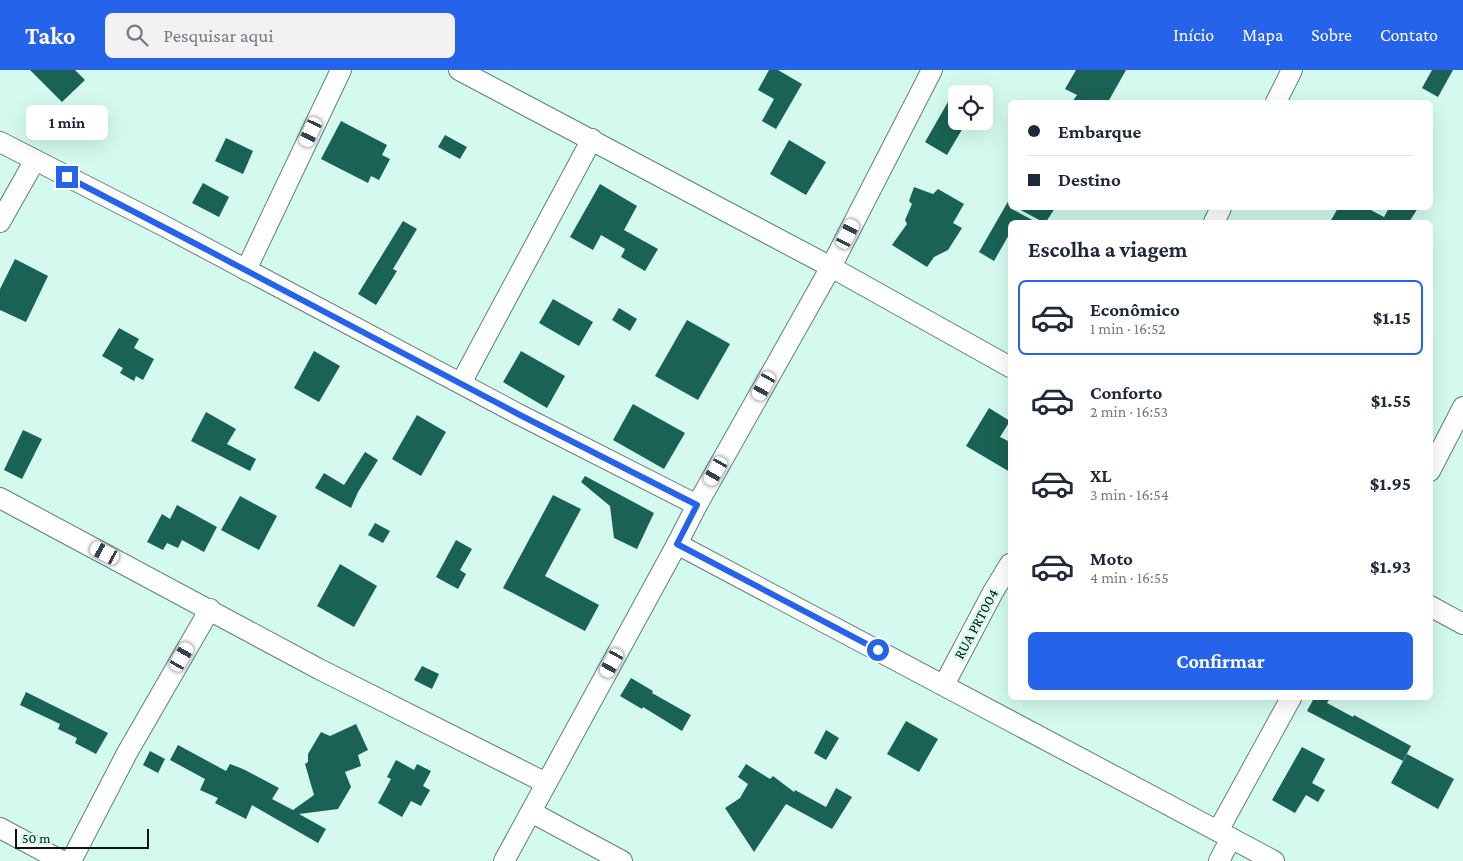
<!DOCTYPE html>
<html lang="pt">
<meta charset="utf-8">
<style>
body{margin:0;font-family:"Crimson Pro",serif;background:#f2f2f3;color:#1f2937;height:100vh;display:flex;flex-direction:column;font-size:19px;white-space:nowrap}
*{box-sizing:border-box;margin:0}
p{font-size:16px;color:#747a83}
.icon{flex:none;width:28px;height:28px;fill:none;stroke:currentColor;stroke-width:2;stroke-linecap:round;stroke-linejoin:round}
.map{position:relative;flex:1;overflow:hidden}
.panel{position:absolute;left:1008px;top:150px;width:425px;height:480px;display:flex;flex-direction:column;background:#fff;border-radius:8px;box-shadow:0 5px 20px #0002}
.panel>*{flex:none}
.banner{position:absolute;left:1008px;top:30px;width:425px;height:110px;border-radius:8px;box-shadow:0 5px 20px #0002;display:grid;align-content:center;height:110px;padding:0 20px;background:#fff}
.buttons{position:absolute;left:948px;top:15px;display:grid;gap:10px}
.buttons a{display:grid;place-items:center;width:45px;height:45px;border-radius:8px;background:#fff;box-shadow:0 5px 20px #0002;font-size:25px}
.scale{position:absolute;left:15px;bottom:12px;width:134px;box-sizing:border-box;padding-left:5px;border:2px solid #071411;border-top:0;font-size:14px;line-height:18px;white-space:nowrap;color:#071411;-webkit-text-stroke:4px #d4faef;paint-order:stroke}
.end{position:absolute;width:22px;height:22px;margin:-11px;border:6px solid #2563eb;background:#fff;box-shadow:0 0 0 2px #fff}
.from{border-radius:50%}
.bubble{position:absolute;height:35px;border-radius:8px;background:#fff;box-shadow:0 5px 20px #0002;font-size:16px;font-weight:700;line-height:35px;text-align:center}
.car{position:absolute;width:15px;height:30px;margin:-15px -8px;border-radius:6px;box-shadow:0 0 4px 1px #0007;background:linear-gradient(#fff 24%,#345 0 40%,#fff 0 76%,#345 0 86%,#fff 0)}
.banner b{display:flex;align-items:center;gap:18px;height:48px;font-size:19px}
.banner b+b{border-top:1px solid #e0e1e3}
.banner i{width:12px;height:12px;background:#1f2937}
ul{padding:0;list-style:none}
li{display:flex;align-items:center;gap:15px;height:75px;margin:0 10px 8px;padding:0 10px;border:2px solid transparent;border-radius:8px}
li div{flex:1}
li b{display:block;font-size:19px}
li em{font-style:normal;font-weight:700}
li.on{border-color:#2563eb}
li>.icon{width:45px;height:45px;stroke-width:1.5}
h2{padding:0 20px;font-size:22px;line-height:60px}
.button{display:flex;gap:10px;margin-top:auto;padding:10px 20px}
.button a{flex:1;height:58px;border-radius:8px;background:#2563eb;color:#fff;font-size:20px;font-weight:700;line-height:58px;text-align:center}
header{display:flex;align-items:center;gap:30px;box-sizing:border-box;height:70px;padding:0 25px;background:#2563eb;color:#fff}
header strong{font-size:24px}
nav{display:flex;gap:28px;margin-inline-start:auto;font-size:18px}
.search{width:350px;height:45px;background:#f2f2f3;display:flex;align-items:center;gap:12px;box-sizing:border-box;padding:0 18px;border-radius:8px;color:#747a83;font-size:19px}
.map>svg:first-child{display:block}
</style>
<header>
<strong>Tako</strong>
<div class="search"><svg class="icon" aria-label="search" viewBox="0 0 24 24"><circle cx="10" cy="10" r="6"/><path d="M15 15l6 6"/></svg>Pesquisar aqui</div>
<nav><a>Início</a><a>Mapa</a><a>Sobre</a><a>Contato</a></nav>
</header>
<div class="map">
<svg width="1463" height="791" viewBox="0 0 1463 791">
<rect width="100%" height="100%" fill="#d4faef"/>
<g fill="#1a6253">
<polygon points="30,0 75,0 85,10 62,32"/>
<polygon points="769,0 778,0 802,14 776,59 762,51 774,29 758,20"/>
<polygon points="1076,0 1126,0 1108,32 1072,32 1077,25 1065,19"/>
<polygon points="1432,0 1453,0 1438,27 1422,18"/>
<polygon points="956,18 956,51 967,51 947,85 925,72"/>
<polygon points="341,51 387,75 382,85 390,89 379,110 371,106 368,113 321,89"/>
<polygon points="445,65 467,77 460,89 438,77"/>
<polygon points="226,68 253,81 243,104 215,91"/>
<polygon points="789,70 826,92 806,125 770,104"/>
<polygon points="203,113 229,127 219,147 192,133"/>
<polygon points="600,114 637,136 624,160 658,179 645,201 621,187 625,179 601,165 593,180 570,167"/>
<polygon points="914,117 933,124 938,119 964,134 953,153 962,158 948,180 934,187 927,197 892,175 907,154 905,150 912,134 909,131"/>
<polygon points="1010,128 1010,138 1036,152 1010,152 1010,163 994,191 979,182"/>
<polygon points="1017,138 1055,138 1046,152 1043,152"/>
<polygon points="1338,138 1367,138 1384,147 1389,138 1418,138 1409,152 1330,152"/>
<polygon points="403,151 417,159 393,199 397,201 376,235 358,224"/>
<polygon points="15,189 48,206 26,252 0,240 0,219"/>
<polygon points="553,229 593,252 579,276 539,253"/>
<polygon points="619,238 637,249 630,261 612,250"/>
<polygon points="687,250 730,274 698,330 655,306"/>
<polygon points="119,258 139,269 134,278 154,289 143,310 136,306 134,311 120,303 123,298 102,286"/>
<polygon points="314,281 340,296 319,332 294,318"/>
<polygon points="521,281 565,306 547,338 503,312"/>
<polygon points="633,334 685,363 664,399 613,370"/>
<polygon points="989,338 1010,351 1000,367 1010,372 1010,402 966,376"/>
<polygon points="206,342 236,359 227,374 256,389 250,401 191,371"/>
<polygon points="417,345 446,362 421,406 392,389"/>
<polygon points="23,360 42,369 22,409 4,400"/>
<polygon points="365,382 378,390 358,422 351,438 315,418 324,403 344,415"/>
<polygon points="585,406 654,443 637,479 614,468 610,436 581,412"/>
<polygon points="553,425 581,439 545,506 599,535 585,561 503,518"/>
<polygon points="240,426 277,446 259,480 221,460"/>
<polygon points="177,435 217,457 204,482 182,470 178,478 167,473 163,480 147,472 162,444 170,449"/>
<polygon points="375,453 390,461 383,473 368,465"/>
<polygon points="456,470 472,479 460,500 466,504 458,519 436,507"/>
<polygon points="340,494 377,516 354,557 317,536"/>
<polygon points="422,596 439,604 432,619 414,610"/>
<polygon points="631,608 653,621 652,623 691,645 682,661 643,637 642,639 620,626"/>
<polygon points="26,622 108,663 96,684 75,673 77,668 58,659 60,654 20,635"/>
<polygon points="1314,628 1330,628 1327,633 1353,647 1354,645 1411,676 1403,691 1307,641"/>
<polygon points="906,651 938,669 919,702 887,684"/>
<polygon points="356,654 368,680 358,685 361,696 345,702 351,717 338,739 299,744 326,759 318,773 252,735 246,749 215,733 218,728 200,720 205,709 170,690 178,675 226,701 230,694 243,699 279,718 272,729 293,740 314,725 305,694 308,692 308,684 321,662 330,666"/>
<polygon points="826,660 839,668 826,690 814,683"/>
<polygon points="1302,677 1325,689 1312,713 1325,720 1318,732 1306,725 1295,743 1272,730"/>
<polygon points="150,681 165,689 158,703 143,695"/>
<polygon points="1407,684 1454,709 1438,739 1391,713"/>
<polygon points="396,690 414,700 417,694 431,701 423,716 430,720 421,736 411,731 402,747 378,733 391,709 387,707"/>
<polygon points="746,694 770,709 773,706 794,722 795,720 826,737 836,718 852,727 832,759 786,734 754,782 725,738 740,728 748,714 738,707"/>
</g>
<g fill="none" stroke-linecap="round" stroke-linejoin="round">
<g stroke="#5e8177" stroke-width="22">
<g id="minor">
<polyline points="459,0 831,197 1010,297"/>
<polyline points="1276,32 1292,0"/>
<polyline points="0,72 164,156 520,345 697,435"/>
<polyline points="0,152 35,90"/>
<polyline points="1214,152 1221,138"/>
<polyline points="246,200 341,0"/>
<polyline points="461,313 592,69"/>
<polyline points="1430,401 1463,337"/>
<polyline points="0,428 319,599 546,713"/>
<polyline points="677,474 1274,791"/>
<polyline points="1430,536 1463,554"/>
<polyline points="944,615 993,522 1010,494"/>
<polyline points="531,742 622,791"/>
<polyline points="0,758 62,791"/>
<polyline points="1218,761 1291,628"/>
<polyline points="71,791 127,683 210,539"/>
<polyline points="504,791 677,474 697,435 831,197 932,0"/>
<polyline points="1219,791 1231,768"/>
</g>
</g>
<use href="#minor" stroke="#fff" stroke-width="20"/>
</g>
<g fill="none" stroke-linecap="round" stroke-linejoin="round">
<polyline stroke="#2563eb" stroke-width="6" points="67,107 196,174 520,345 697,435 677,474 878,580"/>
</g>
<g text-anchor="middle" stroke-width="5" stroke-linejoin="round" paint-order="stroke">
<g font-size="15" fill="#071411" stroke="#d4faef">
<text transform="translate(976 554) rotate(-62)" y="5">RUA PRT004</text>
</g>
</g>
</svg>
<div class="buttons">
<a><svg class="icon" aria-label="locate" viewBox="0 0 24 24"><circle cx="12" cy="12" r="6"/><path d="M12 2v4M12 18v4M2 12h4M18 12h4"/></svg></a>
</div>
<div class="scale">50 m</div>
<i class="end from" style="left:878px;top:580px"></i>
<i class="end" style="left:67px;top:107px"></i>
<div class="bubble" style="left:26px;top:35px;width:82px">1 min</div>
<i class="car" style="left:311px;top:62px;rotate:205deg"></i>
<i class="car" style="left:848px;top:164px;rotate:27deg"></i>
<i class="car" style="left:764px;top:316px;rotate:209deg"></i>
<i class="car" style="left:716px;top:401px;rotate:210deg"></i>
<i class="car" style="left:105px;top:483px;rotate:298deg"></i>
<i class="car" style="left:182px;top:587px;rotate:30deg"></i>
<i class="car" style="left:612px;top:593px;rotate:209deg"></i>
<div class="banner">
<b><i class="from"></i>Embarque</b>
<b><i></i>Destino</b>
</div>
<section class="panel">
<h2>Escolha a viagem</h2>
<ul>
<li class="on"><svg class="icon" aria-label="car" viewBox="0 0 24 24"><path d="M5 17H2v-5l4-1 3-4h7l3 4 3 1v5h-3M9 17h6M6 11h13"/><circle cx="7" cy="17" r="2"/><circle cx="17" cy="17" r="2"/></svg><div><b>Econômico</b><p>1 min · 16:52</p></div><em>$1.15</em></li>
<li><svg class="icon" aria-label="car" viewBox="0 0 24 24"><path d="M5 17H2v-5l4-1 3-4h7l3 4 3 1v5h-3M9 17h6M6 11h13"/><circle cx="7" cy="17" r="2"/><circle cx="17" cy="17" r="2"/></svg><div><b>Conforto</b><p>2 min · 16:53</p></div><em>$1.55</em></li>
<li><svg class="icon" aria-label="car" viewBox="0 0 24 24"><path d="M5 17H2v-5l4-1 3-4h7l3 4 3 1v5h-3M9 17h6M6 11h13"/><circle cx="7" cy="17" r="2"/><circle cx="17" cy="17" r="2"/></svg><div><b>XL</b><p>3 min · 16:54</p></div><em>$1.95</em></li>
<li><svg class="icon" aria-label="car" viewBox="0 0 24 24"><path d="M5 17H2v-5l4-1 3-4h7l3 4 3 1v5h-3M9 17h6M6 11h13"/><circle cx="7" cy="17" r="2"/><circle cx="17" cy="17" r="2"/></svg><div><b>Moto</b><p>4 min · 16:55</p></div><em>$1.93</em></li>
</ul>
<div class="button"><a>Confirmar</a></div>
</section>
</div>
